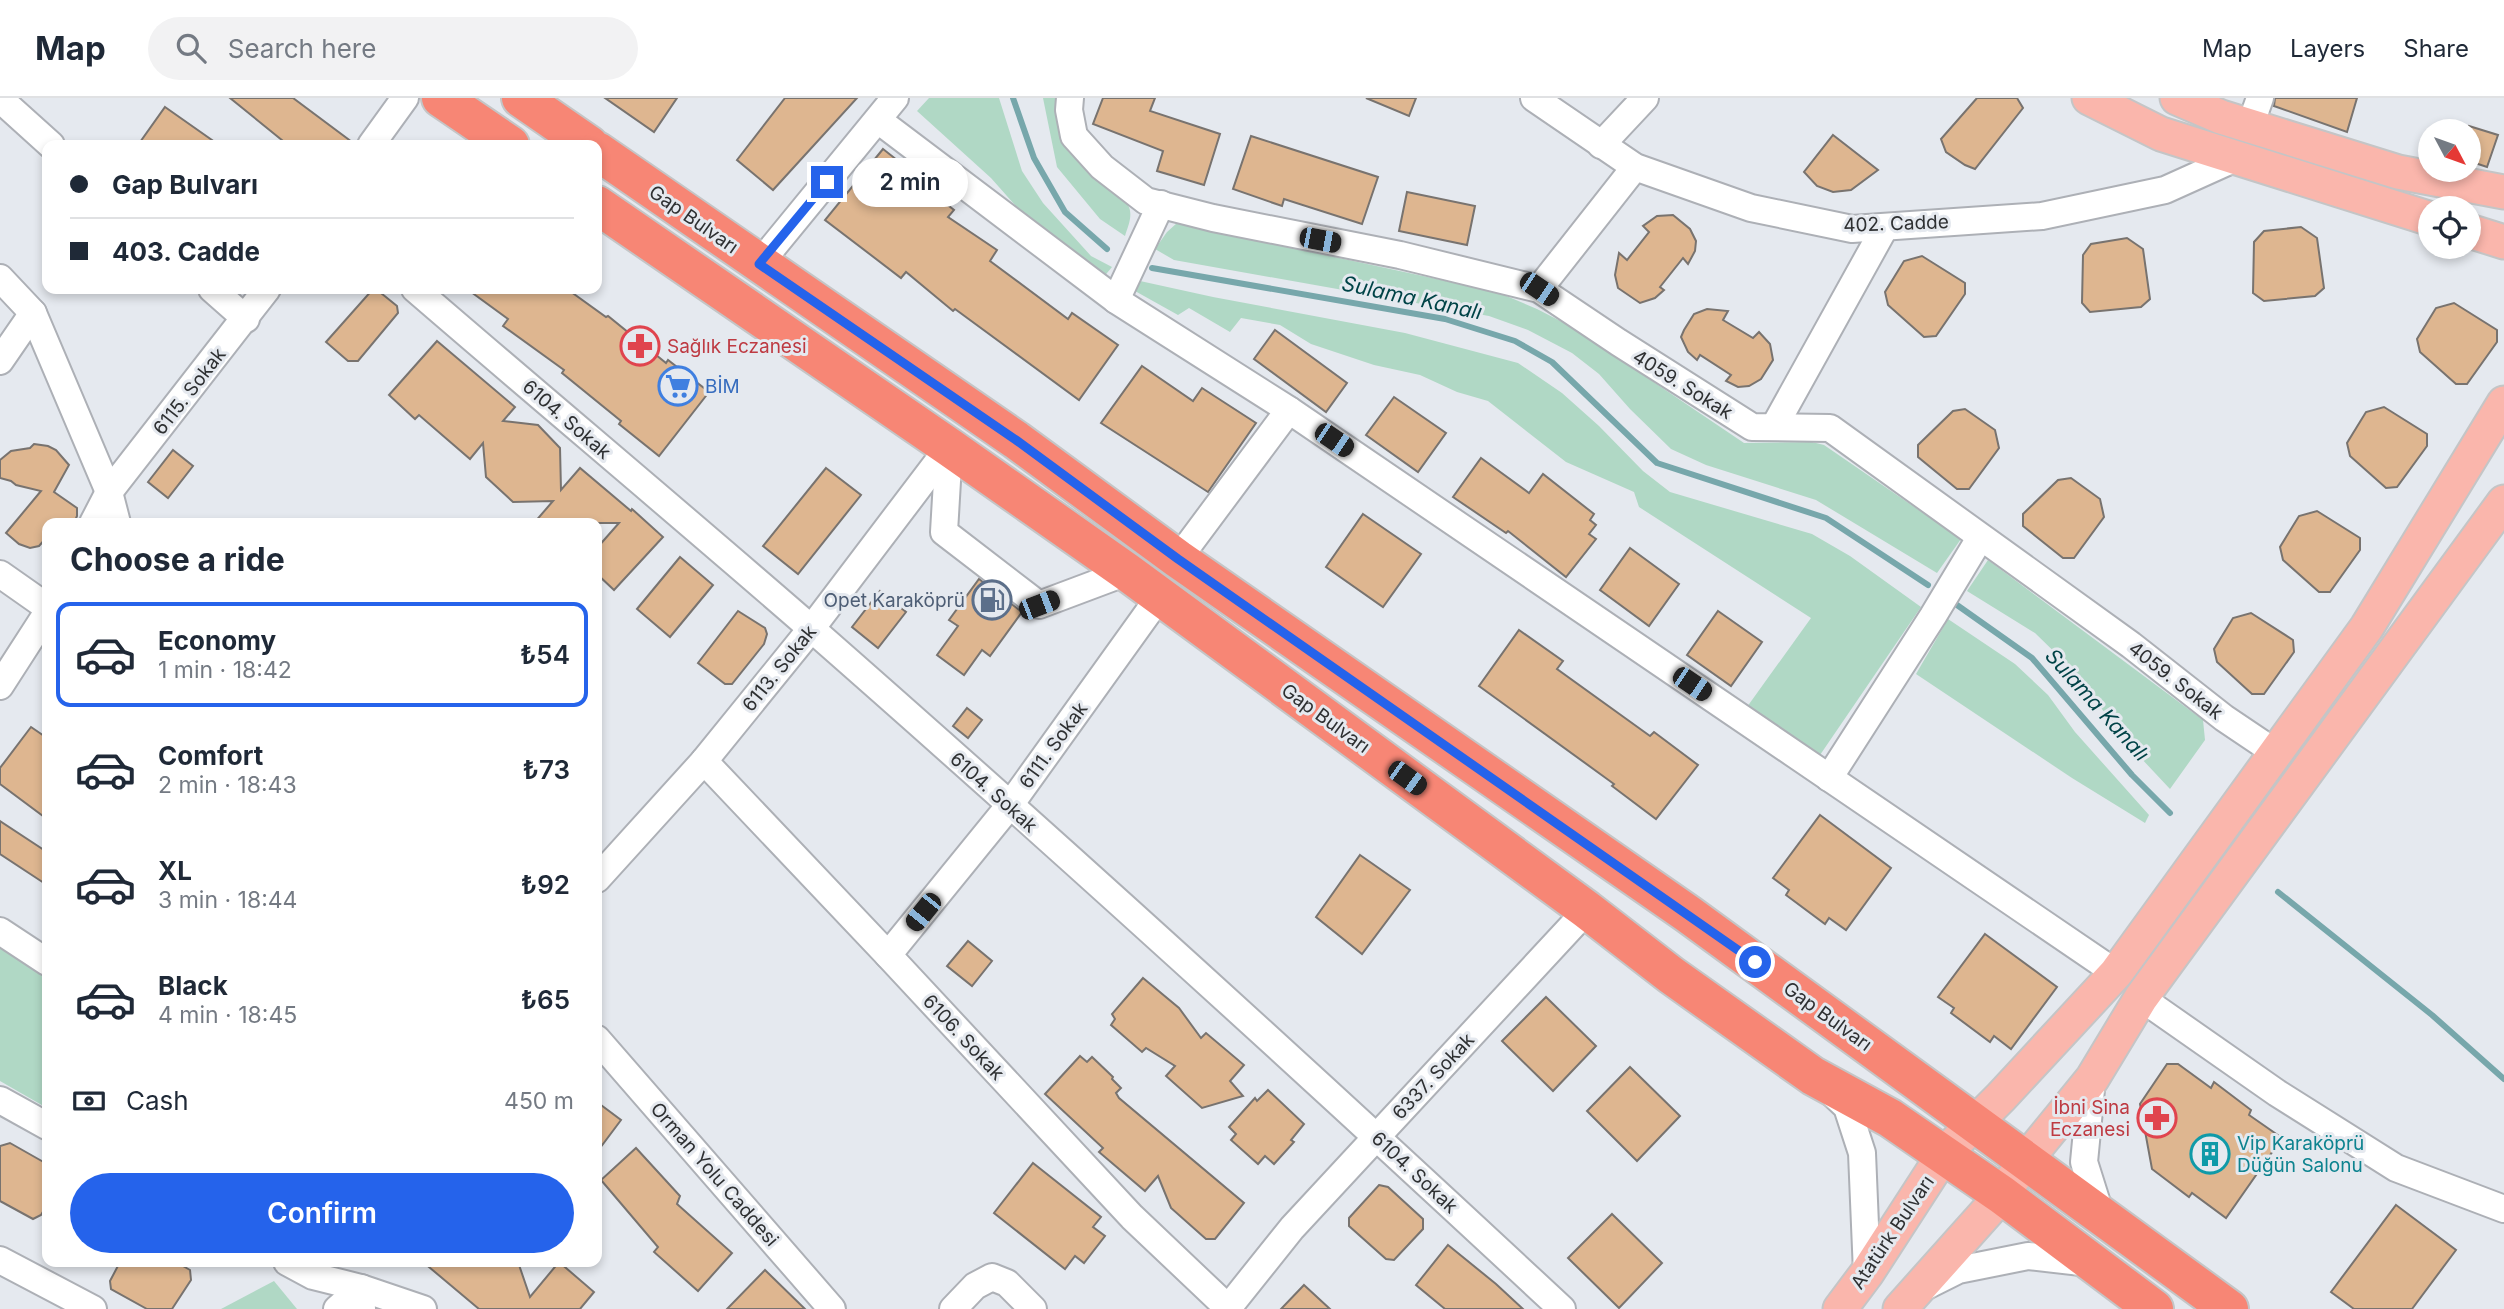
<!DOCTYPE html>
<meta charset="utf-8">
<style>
body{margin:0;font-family:Inter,sans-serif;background:#f2f2f3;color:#1f2937;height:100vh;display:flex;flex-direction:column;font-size:26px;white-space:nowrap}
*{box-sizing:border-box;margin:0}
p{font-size:23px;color:#747a83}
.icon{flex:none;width:38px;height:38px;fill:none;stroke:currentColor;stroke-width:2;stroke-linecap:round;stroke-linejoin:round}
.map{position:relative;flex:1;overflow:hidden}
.panel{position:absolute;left:42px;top:420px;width:560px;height:749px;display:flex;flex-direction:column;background:#fff;border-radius:14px;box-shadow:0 4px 10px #0003}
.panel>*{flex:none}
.hud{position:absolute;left:42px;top:42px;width:560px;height:154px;border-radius:14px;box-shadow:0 4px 10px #0003;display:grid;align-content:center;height:154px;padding:0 28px;background:#fff}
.needle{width:46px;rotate:131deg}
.fabs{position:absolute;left:2418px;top:21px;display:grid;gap:14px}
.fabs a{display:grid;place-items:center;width:63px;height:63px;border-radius:50%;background:#fff;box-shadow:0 4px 10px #0003;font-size:35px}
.end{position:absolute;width:32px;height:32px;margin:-16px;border:9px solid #2563eb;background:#fff;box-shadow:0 0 0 4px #fff}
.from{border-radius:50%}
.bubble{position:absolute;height:49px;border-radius:24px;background:#fff;box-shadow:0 4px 10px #0003;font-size:23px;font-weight:600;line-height:49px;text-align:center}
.car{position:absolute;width:21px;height:42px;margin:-21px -10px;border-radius:9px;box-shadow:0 0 5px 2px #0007;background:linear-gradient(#222 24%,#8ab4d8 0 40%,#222 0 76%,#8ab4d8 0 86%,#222 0)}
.hud b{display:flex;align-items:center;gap:24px;height:66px;font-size:26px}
.hud b+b{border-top:2px solid #e0e1e3}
.hud i{width:18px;height:18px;background:#1f2937}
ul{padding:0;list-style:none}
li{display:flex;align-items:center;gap:21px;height:105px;margin:0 14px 10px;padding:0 14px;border:4px solid transparent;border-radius:14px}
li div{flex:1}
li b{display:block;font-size:26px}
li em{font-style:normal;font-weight:600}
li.active{border-color:#2563eb}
li>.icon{width:63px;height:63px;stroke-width:1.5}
h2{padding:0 28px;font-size:32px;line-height:84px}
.pay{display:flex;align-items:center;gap:18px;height:77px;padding:0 28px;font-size:26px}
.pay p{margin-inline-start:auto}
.primary-button{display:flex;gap:14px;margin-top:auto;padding:14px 28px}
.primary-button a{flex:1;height:80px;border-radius:42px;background:#2563eb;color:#fff;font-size:28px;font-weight:600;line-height:80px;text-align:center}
header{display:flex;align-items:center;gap:42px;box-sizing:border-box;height:98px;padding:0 35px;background:#fff;border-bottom:2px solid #e0e1e3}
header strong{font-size:33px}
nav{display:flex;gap:38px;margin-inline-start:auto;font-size:24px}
.search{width:490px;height:63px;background:#f2f2f3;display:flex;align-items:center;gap:18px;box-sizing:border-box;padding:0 24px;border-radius:38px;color:#747a83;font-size:26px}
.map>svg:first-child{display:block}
</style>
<header>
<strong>Map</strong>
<div class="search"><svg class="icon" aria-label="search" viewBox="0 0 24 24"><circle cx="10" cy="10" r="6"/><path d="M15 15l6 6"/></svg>Search here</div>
<nav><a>Map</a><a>Layers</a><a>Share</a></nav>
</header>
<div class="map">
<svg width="2504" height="1211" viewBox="0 0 2504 1211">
<rect width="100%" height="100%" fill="#e5e9ef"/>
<g fill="#b0d8c5">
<polygon points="929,0 999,0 1022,73 1043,105 1091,158 1112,169 1102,181 1031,125 991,80 917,13"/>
<path d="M1043 0H1063L1123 100C1135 113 1130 123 1125 138L1100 121 1057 69Z"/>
<polygon points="1177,125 1497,194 1537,211 1572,229 1744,345 1812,344 1824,347 1961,441 1937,475 1816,402 1706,367 1671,351 1630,311 1599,276 1572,255 1528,232 1489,218 1174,162 1155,151 1167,134"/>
<polygon points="1140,183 1213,199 1405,235 1518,265 1562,295 1599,328 1643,373 1670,394 1812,436 1850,458 1921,509 1820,657 1747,609 1811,520 1639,409 1634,394 1566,364 1488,303 1457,294 1420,277 1374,267 1311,246 1280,227 1241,220 1230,234 1189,210 1178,217 1135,193"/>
<polygon points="1988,462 2203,622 2205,642 2170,691 2124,642 2077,576 2035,535 1967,493"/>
<polygon points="1948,521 2015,566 2048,597 2075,634 2149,717 2145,725 2072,680 1916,576"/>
<polygon points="0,840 47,872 47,1010 0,983"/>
<polygon points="274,1183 297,1211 221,1211"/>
</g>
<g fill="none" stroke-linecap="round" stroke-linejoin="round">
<g stroke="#77a7ab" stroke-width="6">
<polyline points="1013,0 1034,60 1065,114 1107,151"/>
<polyline points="1152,170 1445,221 1515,243 1552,264 1657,365 1826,420 1928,487"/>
<polyline points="1957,507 2032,560 2132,677 2170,715"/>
<polyline points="2278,794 2432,917 2504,981"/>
</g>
</g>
<g fill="#deb690" stroke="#78736f" stroke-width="2">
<polygon points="230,0 293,0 356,47 288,47"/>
<polygon points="605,0 677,0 654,34"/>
<polygon points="785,0 857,0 773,92 737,62"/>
<polygon points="1103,0 1155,0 1150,13 1220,36 1204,87 1157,73 1163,53 1093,26"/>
<polygon points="1366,0 1416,0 1409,18"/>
<polygon points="1977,0 2017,0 2023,10 1975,71 1965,67 1946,54 1941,41"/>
<polygon points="2275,0 2357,0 2347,34 2274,8"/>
<polygon points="165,9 219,47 138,47"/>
<polygon points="2469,28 2498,37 2487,69 2469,63"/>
<polygon points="1833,37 1878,72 1851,92 1833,94 1817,88 1804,74"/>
<polygon points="1251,38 1378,79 1362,126 1284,101 1282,108 1233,91"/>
<polygon points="883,51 897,62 894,65 954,112 948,119 997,152 990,163 1068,221 1072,215 1118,247 1079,302 955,211 953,213 906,174 901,180 825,122"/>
<polygon points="1407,94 1475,108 1467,147 1399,133"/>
<polygon points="1673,117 1690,131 1696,143 1695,153 1688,166 1683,160 1660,189 1664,192 1655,200 1640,205 1618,190 1615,177 1619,155 1627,162 1649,134 1643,128 1657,118"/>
<polygon points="2301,129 2317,140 2324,190 2315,198 2264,203 2253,195 2254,144 2264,133"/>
<polygon points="2127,140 2143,151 2150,201 2141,209 2090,214 2082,205 2083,157 2091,146"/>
<polygon points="1922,158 1965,185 1965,196 1936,238 1924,239 1888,207 1885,194 1904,163"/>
<polygon points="373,191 376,191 397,208 398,215 358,263 348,263 326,244"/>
<polygon points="467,191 567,191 606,219 608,218 666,265 668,262 709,294 659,358 619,326 621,323 562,275 564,272 503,228 508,221"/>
<polygon points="2454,205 2497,232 2497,244 2467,286 2456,286 2420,254 2417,241 2436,210"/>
<polygon points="1707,211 1728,213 1723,222 1753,240 1759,234 1770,246 1773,262 1761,281 1749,288 1738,289 1726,283 1731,277 1700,257 1697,262 1688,254 1681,239 1684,232 1694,216"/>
<polygon points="1275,232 1347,285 1326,314 1254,261"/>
<polygon points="437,243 515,309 503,323 538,327 560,350 561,392 580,370 631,413 632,411 663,439 614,492 597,476 597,450 619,425 534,425 553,403 513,404 486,379 483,345 470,361 419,317 415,321 389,297"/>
<polygon points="1142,268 1193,303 1202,290 1256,325 1208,394 1101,325"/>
<polygon points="1394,299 1446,335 1418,374 1366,337"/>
<polygon points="2384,309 2427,336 2427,348 2397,389 2386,390 2350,358 2347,345 2366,314"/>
<polygon points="1965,311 1995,332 1999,350 1969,391 1957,391 1918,359 1918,347 1953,313"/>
<polygon points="34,346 48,348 56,352 69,367 54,394 77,410 77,418 74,425 47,425 47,439 39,448 30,450 19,446 6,435 41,393 16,387 11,383 0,380 0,362 11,353 30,350"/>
<polygon points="173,352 193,368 168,400 148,384"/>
<polygon points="1481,360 1529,395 1543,376 1594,416 1590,422 1596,427 1589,436 1596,441 1566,479 1508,433 1506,435 1453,399"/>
<polygon points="826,370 861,397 798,476 763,448"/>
<polygon points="2071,380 2100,401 2104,419 2074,460 2063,460 2023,428 2023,416 2058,382"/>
<polygon points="2317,413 2360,440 2360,452 2330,494 2319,494 2283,462 2280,449 2299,418"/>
<polygon points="1363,416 1421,456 1383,509 1326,469"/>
<polygon points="1630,450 1679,486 1649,528 1600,492"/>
<polygon points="680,459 713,487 670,539 637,511"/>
<polygon points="979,481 1022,514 990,558 982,552 964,577 937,557 958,528 949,522"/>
<polygon points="880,493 906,514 878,550 852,529"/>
<polygon points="738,513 765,530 767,536 764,546 732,586 725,586 698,565"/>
<polygon points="1718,513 1762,544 1731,588 1687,557"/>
<polygon points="2251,515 2293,542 2294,554 2264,596 2252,596 2217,564 2214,551 2233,520"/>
<polygon points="1519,532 1563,563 1557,571 1650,638 1654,634 1698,667 1656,721 1612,688 1614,686 1479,588"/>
<polygon points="967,610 982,622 968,640 953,628"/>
<polygon points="31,629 47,640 47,721 0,686 0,670"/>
<polygon points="1820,717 1891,770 1846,832 1829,820 1825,826 1786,797 1789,792 1773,780"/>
<polygon points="0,723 47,754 47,787 0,756"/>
<polygon points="1360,757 1410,792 1362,856 1316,819"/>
<polygon points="1985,836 2057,889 2011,951 1994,938 1990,944 1951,915 1954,910 1938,899"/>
<polygon points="968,843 992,863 972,888 947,868"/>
<polygon points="1143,880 1179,910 1201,940 1206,935 1244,967 1230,983 1243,998 1202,1010 1166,978 1175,968 1146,950 1142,954 1111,927 1115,921 1112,916"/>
<polygon points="1546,899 1596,948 1553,993 1502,943"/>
<polygon points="1080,958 1087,964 1092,959 1113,979 1112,981 1121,990 1116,995 1119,1000 1244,1105 1215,1141 1206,1141 1171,1110 1158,1078 1145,1093 1099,1054 1103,1050 1045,996"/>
<polygon points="2167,966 2178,966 2211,990 2214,984 2251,1012 2249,1017 2282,1040 2226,1120 2192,1095 2189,1099 2152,1071 2140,1006"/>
<polygon points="1630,969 1680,1018 1637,1063 1587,1013"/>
<polygon points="1268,992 1304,1026 1291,1042 1294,1044 1274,1066 1265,1058 1258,1066 1231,1042 1236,1036 1229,1029 1255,1000 1257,1003"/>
<polygon points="597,1004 621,1022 597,1054"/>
<polygon points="10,1045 47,1066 47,1107 41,1117 33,1121 0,1103 0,1048"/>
<polygon points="636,1050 680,1098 677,1106 732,1155 698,1193 654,1154 658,1149 601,1082"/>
<polygon points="1033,1065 1101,1119 1093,1129 1105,1138 1084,1165 1075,1158 1065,1171 994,1115"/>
<polygon points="1379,1087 1388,1089 1423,1121 1423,1131 1394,1162 1386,1161 1349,1128 1349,1120"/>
<polygon points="2396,1107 2456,1152 2412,1211 2354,1211 2331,1194"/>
<polygon points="1612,1116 1662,1165 1619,1210 1568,1160"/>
<polygon points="1448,1147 1496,1186 1523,1211 1445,1211 1416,1187"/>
<polygon points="120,1164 176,1164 190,1172 191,1182 172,1211 147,1211 111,1191 110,1183"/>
<polygon points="423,1164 518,1164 530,1199 559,1164 594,1194 580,1211 479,1211"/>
<polygon points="765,1172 805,1211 727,1211"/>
<polygon points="1304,1187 1330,1211 1281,1211"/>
</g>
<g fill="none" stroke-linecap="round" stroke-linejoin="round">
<g stroke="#adb0b6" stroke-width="30">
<g id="minor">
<polyline points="1070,0 1069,12 1074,38 1102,69 1146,103 1213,120 1400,157 1539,191 1618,244 1752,329 1830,330 2131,547 2224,620 2276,655"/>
<polyline points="1534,0 1635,69 1751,110 1852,131 2042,118 2165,92 2236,60"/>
<polyline points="0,1 51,47"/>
<polyline points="878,22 1116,202 1289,312 2116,875"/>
<polyline points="2250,28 2260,0"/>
<polyline points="371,47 405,0"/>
<polyline points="1601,47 1645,0"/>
<polyline points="759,166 895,0"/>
<polyline points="0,180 33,215 109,394 117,425"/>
<polyline points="212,191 246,221"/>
<path d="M415 191C547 305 681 417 813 532 1066 754 1315 981 1562 1211"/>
<polyline points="1539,191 1635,69"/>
<polyline points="1116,202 1161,106"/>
<polyline points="0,263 33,215"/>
<polyline points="1774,329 1885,129"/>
<polyline points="949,349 944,434 1039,507 1127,474"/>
<polyline points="93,425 109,394 267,191"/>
<polyline points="1178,461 1289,312"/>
<polyline points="0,476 47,509"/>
<polyline points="0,588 47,515"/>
<polyline points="704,663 888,857 1132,1119 1229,1211"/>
<polyline points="1829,680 1933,518 1980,440"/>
<polyline points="597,781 704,663 811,531 949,349"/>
<polyline points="0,833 47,864"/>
<polyline points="888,857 1010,707 1160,498"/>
<polyline points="2141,900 2277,995 2396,1070 2504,1111"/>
<polyline points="597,941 832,1211"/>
<polyline points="2092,981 2084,1064 2101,1118"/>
<polyline points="1830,993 1847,1009 1862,1055 1867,1175"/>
<polyline points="0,1002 47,1028"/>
<polyline points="0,1162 93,1211"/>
<polyline points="287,1164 313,1178 361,1190 423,1211"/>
<polyline points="1924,1189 1958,1172 2028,1158 2090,1165"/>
<polyline points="1228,1210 1292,1130 1587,812"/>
<polyline points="337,1211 361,1190 362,1211"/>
<polyline points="953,1211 975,1188 992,1179 1007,1185 1033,1211"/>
</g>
</g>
<g stroke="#c4c5c6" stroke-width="37">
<g id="major">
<polyline points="2089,0 2161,36 2431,121"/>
<polyline points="2177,0 2221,19 2398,74 2504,94"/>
<polyline points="2469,133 2504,144"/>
<polyline points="1840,1211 1867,1175 1944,1056 2001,999 2116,875 2367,529 2504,305"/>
<polyline points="1900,1211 2002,1097 2025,1063 2092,981 2141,900 2504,404"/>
</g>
</g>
<g stroke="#c4c5c6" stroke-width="42">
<g id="highway">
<polyline points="441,0 510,47"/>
<polyline points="521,0 589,47"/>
<polyline points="597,53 1016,342 1178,461 1688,816 2229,1211"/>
<polyline points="597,107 949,349 1127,474 1587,812 1671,877 1813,978 1890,1020 2002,1097 2154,1211"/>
</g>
</g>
<use href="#minor" stroke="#fff" stroke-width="26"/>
<use href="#major" stroke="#fab6ac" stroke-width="33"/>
<use href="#highway" stroke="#f78675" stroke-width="38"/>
</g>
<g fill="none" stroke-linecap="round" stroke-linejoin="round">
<polyline stroke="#2563eb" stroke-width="9" points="827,84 759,166 1016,342 1178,461 1755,864"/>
</g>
<defs>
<g id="pharmacy-ring" transform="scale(2.0125)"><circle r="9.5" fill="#e5e9ef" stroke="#e0444e" stroke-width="1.5"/><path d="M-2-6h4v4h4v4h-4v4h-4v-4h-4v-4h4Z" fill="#e0444e"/></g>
<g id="supermarket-ring" transform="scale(2.0125)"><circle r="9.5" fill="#e5e9ef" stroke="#3f7fe0" stroke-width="1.5"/><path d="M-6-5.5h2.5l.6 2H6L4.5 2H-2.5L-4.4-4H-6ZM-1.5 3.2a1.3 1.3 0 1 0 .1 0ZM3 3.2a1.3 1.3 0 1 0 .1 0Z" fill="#3f7fe0"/></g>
<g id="fuel-ring" transform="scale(2.0125)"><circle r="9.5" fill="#e5e9ef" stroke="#5c6f8a" stroke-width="1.5"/><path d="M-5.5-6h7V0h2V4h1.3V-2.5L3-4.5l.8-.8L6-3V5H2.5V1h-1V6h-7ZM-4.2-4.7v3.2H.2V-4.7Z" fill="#5c6f8a"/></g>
<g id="building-ring" transform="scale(2.0125)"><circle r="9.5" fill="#e5e9ef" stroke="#0f9aa8" stroke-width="1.5"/><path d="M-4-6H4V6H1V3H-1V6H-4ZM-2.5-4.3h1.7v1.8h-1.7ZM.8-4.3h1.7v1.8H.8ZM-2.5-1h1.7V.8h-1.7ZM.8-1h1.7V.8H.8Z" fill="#0f9aa8"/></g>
</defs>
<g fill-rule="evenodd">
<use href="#pharmacy-ring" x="640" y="248"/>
<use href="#supermarket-ring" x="678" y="288"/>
<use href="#fuel-ring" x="992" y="502"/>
<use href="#pharmacy-ring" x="2157" y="1020"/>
<use href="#building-ring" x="2210" y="1056"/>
</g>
<g text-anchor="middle" stroke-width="6" stroke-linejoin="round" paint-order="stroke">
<g font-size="19" fill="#2e3032" stroke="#e5e9ef">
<text transform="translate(694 121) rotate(35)" y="7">Gap Bulvarı</text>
<text transform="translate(1896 125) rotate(-2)" y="7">402. Cadde</text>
<text transform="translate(1683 286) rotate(32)" y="7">4059. Sokak</text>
<text transform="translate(189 293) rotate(-52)" y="7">6115. Sokak</text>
<text transform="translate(567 321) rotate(41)" y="7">6104. Sokak</text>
<text transform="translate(779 570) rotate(-51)" y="7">6113. Sokak</text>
<text transform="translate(2176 582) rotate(38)" y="7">4059. Sokak</text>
<text transform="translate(1326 620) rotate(36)" y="7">Gap Bulvarı</text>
<text transform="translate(1053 647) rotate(-54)" y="7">6111. Sokak</text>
<text transform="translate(994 694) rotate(42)" y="7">6104. Sokak</text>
<text transform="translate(1828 918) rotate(36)" y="7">Gap Bulvarı</text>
<text transform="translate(964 939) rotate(47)" y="7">6106. Sokak</text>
<text transform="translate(1433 978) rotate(-47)" y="7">6337. Sokak</text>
<text transform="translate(1415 1074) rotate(43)" y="7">6104. Sokak</text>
<text transform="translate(715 1076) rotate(49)" y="7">Orman Yolu Caddesi</text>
<text transform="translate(1892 1134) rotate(-56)" y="7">Atatürk Bulvarı</text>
</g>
<g font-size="19" fill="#be3a42" stroke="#e5e9ef" text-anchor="start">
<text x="667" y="255">Sağlık Eczanesi</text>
<text x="2130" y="1016" text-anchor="end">İbni Sina<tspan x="2130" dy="22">Eczanesi</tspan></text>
</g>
<g font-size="19" fill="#366cbe" stroke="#e5e9ef" text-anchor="start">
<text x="705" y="295">BİM</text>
</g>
<g font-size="19" fill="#4e5e75" stroke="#e5e9ef" text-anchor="end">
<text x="965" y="509">Opet Karaköprü</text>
</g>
<g font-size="19" fill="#0d838f" stroke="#e5e9ef" text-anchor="start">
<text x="2237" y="1052">Vip Karaköprü<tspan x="2237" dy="22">Düğün Salonu</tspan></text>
</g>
<g font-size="21" font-style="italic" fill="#004347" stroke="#e5e9ef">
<text transform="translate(1412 200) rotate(12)" y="7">Sulama Kanalı</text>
<text transform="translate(2097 607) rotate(48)" y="7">Sulama Kanalı</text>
</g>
</g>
</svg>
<div class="fabs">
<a><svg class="needle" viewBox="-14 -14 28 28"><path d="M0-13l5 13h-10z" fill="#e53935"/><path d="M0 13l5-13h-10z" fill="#747a83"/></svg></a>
<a><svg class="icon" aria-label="locate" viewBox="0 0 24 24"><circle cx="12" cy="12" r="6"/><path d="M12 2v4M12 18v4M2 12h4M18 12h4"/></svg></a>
</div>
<i class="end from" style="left:1755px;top:864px"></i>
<i class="end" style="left:827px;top:84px"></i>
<div class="bubble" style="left:852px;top:60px;width:116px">2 min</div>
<i class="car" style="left:1320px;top:142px;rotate:101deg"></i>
<i class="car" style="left:1539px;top:191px;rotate:124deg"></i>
<i class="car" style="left:1334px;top:342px;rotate:124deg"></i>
<i class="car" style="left:1039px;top:507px;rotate:69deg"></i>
<i class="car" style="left:1692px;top:586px;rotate:124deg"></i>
<i class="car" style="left:1407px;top:680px;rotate:126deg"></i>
<i class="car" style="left:923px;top:814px;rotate:219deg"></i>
<div class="hud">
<b><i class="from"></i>Gap Bulvarı</b>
<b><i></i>403. Cadde</b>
</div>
<section class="panel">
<h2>Choose a ride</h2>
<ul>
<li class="active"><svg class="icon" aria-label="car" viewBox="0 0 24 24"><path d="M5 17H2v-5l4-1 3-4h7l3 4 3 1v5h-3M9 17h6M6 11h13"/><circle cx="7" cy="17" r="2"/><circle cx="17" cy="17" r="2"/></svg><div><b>Economy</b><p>1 min · 18:42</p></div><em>₺54</em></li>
<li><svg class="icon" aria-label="car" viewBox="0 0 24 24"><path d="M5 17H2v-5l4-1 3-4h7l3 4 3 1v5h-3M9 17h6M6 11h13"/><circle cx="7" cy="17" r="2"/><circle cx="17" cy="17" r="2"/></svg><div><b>Comfort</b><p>2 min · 18:43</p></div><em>₺73</em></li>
<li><svg class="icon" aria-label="car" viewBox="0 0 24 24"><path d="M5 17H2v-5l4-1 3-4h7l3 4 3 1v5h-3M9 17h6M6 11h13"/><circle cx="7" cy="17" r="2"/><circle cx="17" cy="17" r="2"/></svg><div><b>XL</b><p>3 min · 18:44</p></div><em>₺92</em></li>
<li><svg class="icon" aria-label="car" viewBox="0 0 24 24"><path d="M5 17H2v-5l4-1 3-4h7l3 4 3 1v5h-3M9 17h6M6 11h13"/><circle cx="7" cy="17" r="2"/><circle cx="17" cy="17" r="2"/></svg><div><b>Black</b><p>4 min · 18:45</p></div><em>₺65</em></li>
</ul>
<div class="pay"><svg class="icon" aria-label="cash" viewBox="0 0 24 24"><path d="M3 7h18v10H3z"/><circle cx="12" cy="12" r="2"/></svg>Cash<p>450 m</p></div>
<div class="primary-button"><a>Confirm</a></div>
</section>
</div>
